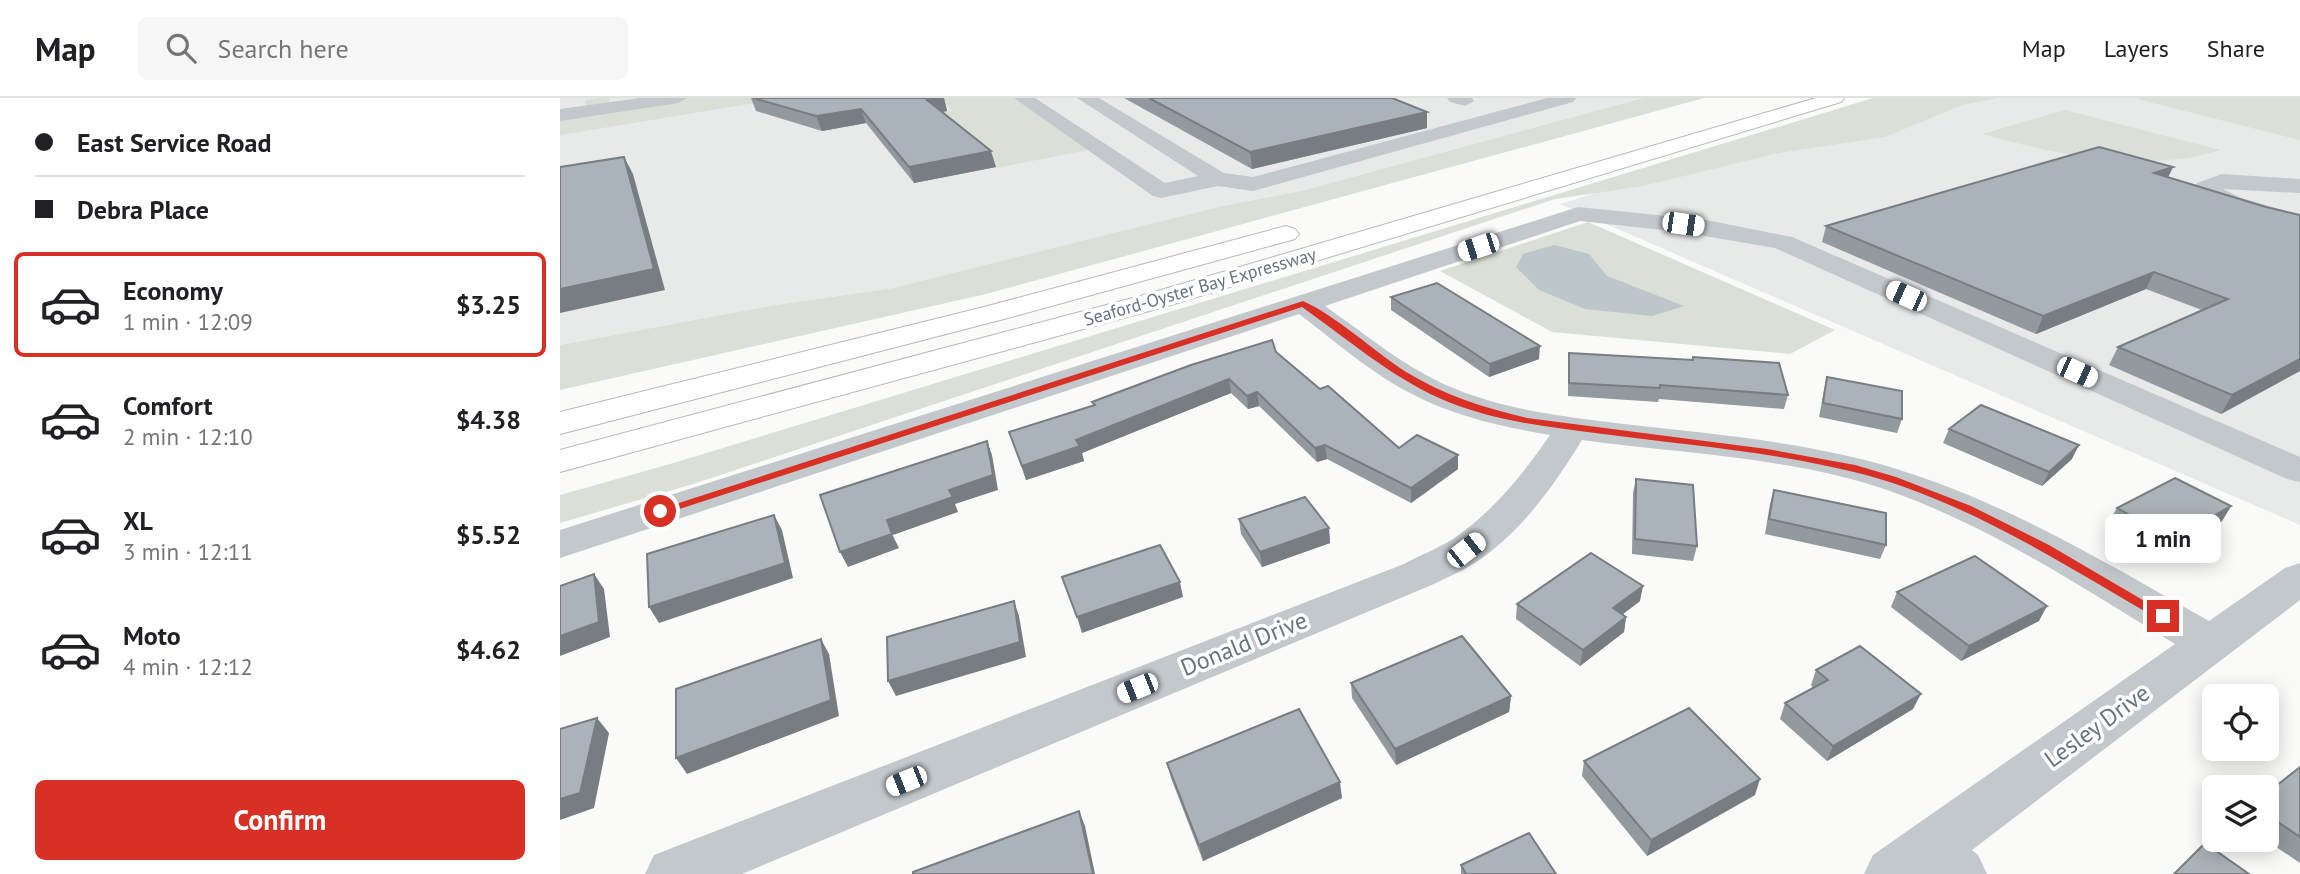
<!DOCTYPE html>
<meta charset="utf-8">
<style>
body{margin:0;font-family:"PT Sans",sans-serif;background:#f6f6f6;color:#202124;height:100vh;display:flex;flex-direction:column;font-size:26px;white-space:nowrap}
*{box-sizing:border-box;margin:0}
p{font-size:23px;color:#757577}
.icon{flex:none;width:38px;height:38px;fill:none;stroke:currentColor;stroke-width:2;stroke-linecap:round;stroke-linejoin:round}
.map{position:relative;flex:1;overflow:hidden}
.panel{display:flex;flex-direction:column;background:#fff;width:560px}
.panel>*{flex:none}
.banner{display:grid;align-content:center;height:154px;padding:0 35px;background:#fff}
.fabs{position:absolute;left:1642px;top:586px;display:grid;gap:14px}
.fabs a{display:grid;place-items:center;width:77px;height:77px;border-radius:10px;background:#fff;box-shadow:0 4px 18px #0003;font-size:35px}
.end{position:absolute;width:32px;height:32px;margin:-16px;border:9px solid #d93025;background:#fff;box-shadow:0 0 0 4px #fff}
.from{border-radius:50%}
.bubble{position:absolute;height:49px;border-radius:10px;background:#fff;box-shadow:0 4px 18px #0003;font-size:23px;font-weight:600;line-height:49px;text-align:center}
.car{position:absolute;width:21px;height:42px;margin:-21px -10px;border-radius:9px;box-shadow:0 0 5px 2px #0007;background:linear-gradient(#fff 24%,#345 0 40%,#fff 0 76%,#345 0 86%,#fff 0)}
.banner b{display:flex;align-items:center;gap:24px;height:66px;font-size:26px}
.banner b+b{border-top:2px solid #e0e0e0}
.banner i{width:18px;height:18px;background:#202124}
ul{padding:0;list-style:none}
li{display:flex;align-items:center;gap:21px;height:105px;margin:0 14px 10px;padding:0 21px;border:4px solid transparent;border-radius:10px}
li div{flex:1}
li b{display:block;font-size:26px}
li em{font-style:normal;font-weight:600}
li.on{border-color:#d93025}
li>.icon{width:63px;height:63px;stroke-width:1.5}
.primary-button{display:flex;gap:14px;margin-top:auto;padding:14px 35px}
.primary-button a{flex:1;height:80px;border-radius:10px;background:#d93025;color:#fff;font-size:28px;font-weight:600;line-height:80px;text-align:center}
header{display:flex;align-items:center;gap:42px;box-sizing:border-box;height:98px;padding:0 35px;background:#fff;border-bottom:2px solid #e0e0e0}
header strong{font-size:33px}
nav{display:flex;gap:38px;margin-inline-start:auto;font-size:24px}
.search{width:490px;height:63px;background:#f6f6f6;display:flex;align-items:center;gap:18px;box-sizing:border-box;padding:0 24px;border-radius:10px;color:#757577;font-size:26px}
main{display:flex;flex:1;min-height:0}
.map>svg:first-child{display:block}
</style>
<header>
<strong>Map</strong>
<div class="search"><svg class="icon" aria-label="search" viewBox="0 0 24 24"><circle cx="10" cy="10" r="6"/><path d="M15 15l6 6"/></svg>Search here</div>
<nav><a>Map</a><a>Layers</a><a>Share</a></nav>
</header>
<main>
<section class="panel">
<div class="banner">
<b><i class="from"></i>East Service Road</b>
<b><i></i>Debra Place</b>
</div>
<ul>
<li class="on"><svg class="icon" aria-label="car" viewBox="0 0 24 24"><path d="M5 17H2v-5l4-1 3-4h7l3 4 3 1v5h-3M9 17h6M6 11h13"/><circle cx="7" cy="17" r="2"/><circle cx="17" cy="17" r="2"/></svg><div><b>Economy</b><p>1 min · 12:09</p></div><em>$3.25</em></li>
<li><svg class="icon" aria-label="car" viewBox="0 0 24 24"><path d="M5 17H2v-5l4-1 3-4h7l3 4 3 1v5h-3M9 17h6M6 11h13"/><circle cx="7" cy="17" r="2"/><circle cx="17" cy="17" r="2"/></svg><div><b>Comfort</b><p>2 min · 12:10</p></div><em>$4.38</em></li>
<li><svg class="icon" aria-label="car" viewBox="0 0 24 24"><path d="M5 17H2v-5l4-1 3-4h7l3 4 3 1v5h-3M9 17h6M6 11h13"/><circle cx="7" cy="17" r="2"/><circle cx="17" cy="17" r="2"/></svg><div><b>XL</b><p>3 min · 12:11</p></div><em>$5.52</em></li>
<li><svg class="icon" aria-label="car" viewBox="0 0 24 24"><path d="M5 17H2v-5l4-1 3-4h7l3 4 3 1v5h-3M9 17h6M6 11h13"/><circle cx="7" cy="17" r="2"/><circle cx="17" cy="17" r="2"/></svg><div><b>Moto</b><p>4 min · 12:12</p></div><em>$4.62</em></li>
</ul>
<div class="primary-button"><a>Confirm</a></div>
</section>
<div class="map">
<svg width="1740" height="776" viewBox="0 0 1740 776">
<rect width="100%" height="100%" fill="#fafaf8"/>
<g fill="#e8e9e9">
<polygon points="0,0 1083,0 741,93 662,108 333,190 209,208 0,247"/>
<polygon points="1341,0 1740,0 1740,427 1000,106"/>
</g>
<g fill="#dadfd7">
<polygon points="38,0 49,0 50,9 79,5 76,0 226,0 0,37 0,17 26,13 25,2"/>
<polygon points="376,0 461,0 533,51 436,70 371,16 393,12"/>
<polygon points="1083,0 1144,0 426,196 0,292 0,247 209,208 333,190 662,108 741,93"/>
<polygon points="1313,0 1438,0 1402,7 1325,39 1218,55 1083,88 995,101 133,386 0,425 0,397 110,366"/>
<polygon points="1583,0 1740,0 1740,42 1577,1"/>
<path d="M1505 12 1660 52C1588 76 1493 56 1422 36Z"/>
<polygon points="1028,124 1275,232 1230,256 992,234 880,173"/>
</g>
<polygon fill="#bbc7cb" points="994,147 1029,156 1047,178 1124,208 1092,218 1025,211 979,192 956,169 963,156"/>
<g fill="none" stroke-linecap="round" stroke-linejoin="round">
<g stroke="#b4b9bd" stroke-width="2">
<g id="highway">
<polygon points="1256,0 1284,0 1281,4 604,209 0,374 0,352 584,197"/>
<polygon points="726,128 735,131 739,136 735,141 444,221 0,336 0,314 424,209"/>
</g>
</g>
<g fill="#c3c8cc" fill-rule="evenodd">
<polygon points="80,0 127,0 118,5 0,23 0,11"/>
<polygon points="454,0 475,0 605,85 638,78 517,0 539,0 664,75 693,79 987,0 1016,0 1013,4 693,93 658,88 601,100 593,98"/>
<polygon points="887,0 912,0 914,3 905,8 890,4"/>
<path d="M1662 76 1740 81V95L1663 91 1681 100 1740 117V132C1714 126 1649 112 1634 90L1637 85Z"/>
<path d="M1018 109 1146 122 1232 139 1740 359V384L1727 381 1215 150 1121 134 1020 123 765 208C808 238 849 273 898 292 951 313 1008 319 1064 326 1144 335 1226 342 1305 362 1429 394 1538 460 1649 523L1725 470 1740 465V502L1412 752 1418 757 1427 776H1304L1313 757 1615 546C1523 490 1433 430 1330 393 1233 359 1124 356 1022 342 995 386 964 430 922 460 907 471 890 478 874 486L182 776H85L94 757 844 466C860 457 877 451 893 441 933 414 963 376 990 337 944 329 896 319 854 297 812 276 776 244 739 216L0 460V432Z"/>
</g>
<use href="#highway" fill="#fff" fill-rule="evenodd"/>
</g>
<g fill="#929a9f">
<polygon points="191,0 384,0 387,13 382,14 436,69 354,85 306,25 262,33 196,13"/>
<polygon points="564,0 832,0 867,14 867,30 692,71"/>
<polygon points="1608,79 1706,109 1740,117 1740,273 1661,316 1549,267 1558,249 1642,212 1586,191 1476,236 1262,144 1266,128"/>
<polygon points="831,199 979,261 929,279 831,212"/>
<polygon points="716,254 760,291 839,350 898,371 851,405 767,361 757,364 699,308 688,311 671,295 522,355 524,363 466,382 449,334 533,308 532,304"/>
<polygon points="1009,255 1132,262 1133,259 1228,297 1224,311 1099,301 1098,304 1008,298 1008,268"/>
<polygon points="1267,279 1342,321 1337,335 1259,319 1264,292"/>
<polygon points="1389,331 1512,361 1482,388 1383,345"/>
<polygon points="1076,381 1137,448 1133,463 1072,456 1073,395"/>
<polygon points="1214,392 1326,447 1320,461 1205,436 1210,406"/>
<polygon points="1671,408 1662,423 1604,455 1549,424 1557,410"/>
<polygon points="679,421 769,430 770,445 702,469 681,436"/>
<polygon points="1337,494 1479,523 1401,563 1331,509"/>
<polygon points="1080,503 1063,516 1066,519 1064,534 1020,568 956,521 957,506"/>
<polygon points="1256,572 1353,611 1267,663 1220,621 1225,605 1253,590 1251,587"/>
<polygon points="791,585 951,598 949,614 836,667 792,600"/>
<polygon points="1024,663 1195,697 1087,758 1022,678"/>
<polygon points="607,665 782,700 643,763 611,680"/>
<polygon points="1740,669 1740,765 1706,742 1706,696"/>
<polygon points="901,767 996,776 901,776"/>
</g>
<g fill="#777d82">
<polygon points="376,0 384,0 387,13 371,16 367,2"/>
<polygon points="301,11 306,25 262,33 256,18"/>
<polygon points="867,14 867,30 692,71 690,54"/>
<polygon points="431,53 436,69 354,85 349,69"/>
<polygon points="64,59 73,76 105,192 0,215 0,191"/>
<polygon points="1613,69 1606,84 1594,75"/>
<polygon points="1594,174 1586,191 1476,236 1483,218"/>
<polygon points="980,248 979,261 929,279 930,266"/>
<polygon points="1740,261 1740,273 1661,316 1672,297"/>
<polygon points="669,281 671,295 522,355 524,363 466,382 462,368 516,342"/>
<polygon points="697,294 699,308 688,311 687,298"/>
<polygon points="427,343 432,357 438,392 395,406 398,414 333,437 327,422 389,392"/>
<polygon points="765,347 767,361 757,364 755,350"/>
<polygon points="1519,347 1512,361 1482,388 1489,374"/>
<polygon points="898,357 898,371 851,405 851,390"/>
<polygon points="1671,408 1662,423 1604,455 1613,441"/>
<polygon points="214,417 222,432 233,480 99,525 89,509"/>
<polygon points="769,430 770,445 702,469 700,454"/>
<polygon points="332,436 339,450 288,469 280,454"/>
<polygon points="34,476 44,491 50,539 0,558 0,538"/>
<polygon points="620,484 623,499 522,535 517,519"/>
<polygon points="1083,488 1080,503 1051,525 1053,510"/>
<polygon points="454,503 459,518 466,559 336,598 328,583"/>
<polygon points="1487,508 1479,523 1401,563 1409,548"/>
<polygon points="1066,519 1064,534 1020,568 1023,552"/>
<polygon points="261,541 269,556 279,618 127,676 116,660"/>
<polygon points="1361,596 1353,611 1267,663 1273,648"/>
<polygon points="951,598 949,614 836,667 835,651"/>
<polygon points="37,620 49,635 34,710 0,722 0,701"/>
<polygon points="1200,681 1195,697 1087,758 1091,742"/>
<polygon points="780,684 782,700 643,763 639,747"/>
<polygon points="519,713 525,728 535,776 533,776"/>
</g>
<g fill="#aab3b9" stroke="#777d82" stroke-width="2">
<polygon points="193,0 376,0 367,2 431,53 349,69 301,11 256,18"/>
<polygon points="589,0 832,0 867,14 690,54"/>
<polygon points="1539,49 1613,69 1594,75 1706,109 1740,117 1740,261 1672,297 1558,249 1668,201 1594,174 1483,218 1266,128"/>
<polygon points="64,59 94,171 0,191 0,69"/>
<polygon points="877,185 980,248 930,266 831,199"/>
<polygon points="712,242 716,254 760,291 768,288 839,350 857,337 898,357 851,390 765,347 755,350 697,294 687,298 669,281 516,342 520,348 462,368 449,334 535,307 532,304 631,267"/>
<polygon points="1009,255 1133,262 1133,259 1219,265 1228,297 1100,287 1100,290 1009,285"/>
<polygon points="1267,279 1342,293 1342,321 1263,305"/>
<polygon points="1421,307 1519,347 1489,374 1389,331"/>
<polygon points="427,343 433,377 389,392 393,399 327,422 332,436 280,454 260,397"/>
<polygon points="1615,380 1671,408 1613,441 1557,410"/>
<polygon points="1076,381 1133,387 1137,448 1075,441"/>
<polygon points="1214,392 1326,415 1326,447 1209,421"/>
<polygon points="745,399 769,430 700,454 679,421"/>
<polygon points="214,417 225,465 89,509 87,456"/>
<polygon points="600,447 620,484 517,519 502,479"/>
<polygon points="1031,455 1083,488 1053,510 1066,519 1023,552 957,506"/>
<polygon points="1415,458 1487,508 1409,548 1337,494"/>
<polygon points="34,476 39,524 0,538 0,488"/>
<polygon points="454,503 460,544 328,583 327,539"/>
<polygon points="902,538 951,598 835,651 791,585"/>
<polygon points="261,541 271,602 116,660 116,591"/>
<polygon points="1300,548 1361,596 1273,648 1225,605 1268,582 1256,572"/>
<polygon points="1129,610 1200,681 1091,742 1024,663"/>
<polygon points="739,611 780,684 639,747 607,665"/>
<polygon points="37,620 20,695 0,701 0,631"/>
<polygon points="1740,669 1740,739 1706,716 1706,696"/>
<polygon points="519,713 533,776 353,776 353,774"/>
<polygon points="969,735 996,776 906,776 901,767"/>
<polygon points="1645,745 1689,776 1614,776"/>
</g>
<path fill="#d93025" d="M743 203C775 217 815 254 846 274 884 297 924 310 967 320L1207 351 1295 367 1336 379 1411 408 1489 447 1610 518 1603 523 1598 521C1501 465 1404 401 1294 374 1213 354 1127 347 1043 336 987 329 931 323 879 300 830 278 786 240 742 209L104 416 94 413Z"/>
<g text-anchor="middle" stroke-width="7" stroke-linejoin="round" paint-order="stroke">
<g font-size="18" fill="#657683" stroke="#fff">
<text transform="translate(640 189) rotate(-16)" y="6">Seaford-Oyster Bay Expressway</text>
</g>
<g font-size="24" fill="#657683" stroke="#fff">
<text transform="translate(684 546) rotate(-22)" y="8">Donald Drive</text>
<text transform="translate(1537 628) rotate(-36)" y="8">Lesley Drive</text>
</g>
</g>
</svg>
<div class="fabs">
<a><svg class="icon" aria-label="locate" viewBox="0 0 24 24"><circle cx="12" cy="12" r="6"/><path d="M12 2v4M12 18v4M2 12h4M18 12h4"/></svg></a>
<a><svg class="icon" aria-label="layers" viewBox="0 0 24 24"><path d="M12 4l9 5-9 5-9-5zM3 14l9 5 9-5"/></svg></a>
</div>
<i class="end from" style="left:100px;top:413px"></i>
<i class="end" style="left:1603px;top:518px"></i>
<div class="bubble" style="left:1545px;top:416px;width:116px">1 min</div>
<i class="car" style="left:1123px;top:126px;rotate:98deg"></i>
<i class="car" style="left:918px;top:149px;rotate:252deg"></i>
<i class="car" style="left:1346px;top:198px;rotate:294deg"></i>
<i class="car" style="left:1517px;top:274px;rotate:114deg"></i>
<i class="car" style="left:906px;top:452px;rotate:52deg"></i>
<i class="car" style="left:577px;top:590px;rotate:248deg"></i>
<i class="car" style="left:346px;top:683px;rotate:248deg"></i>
</div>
</main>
